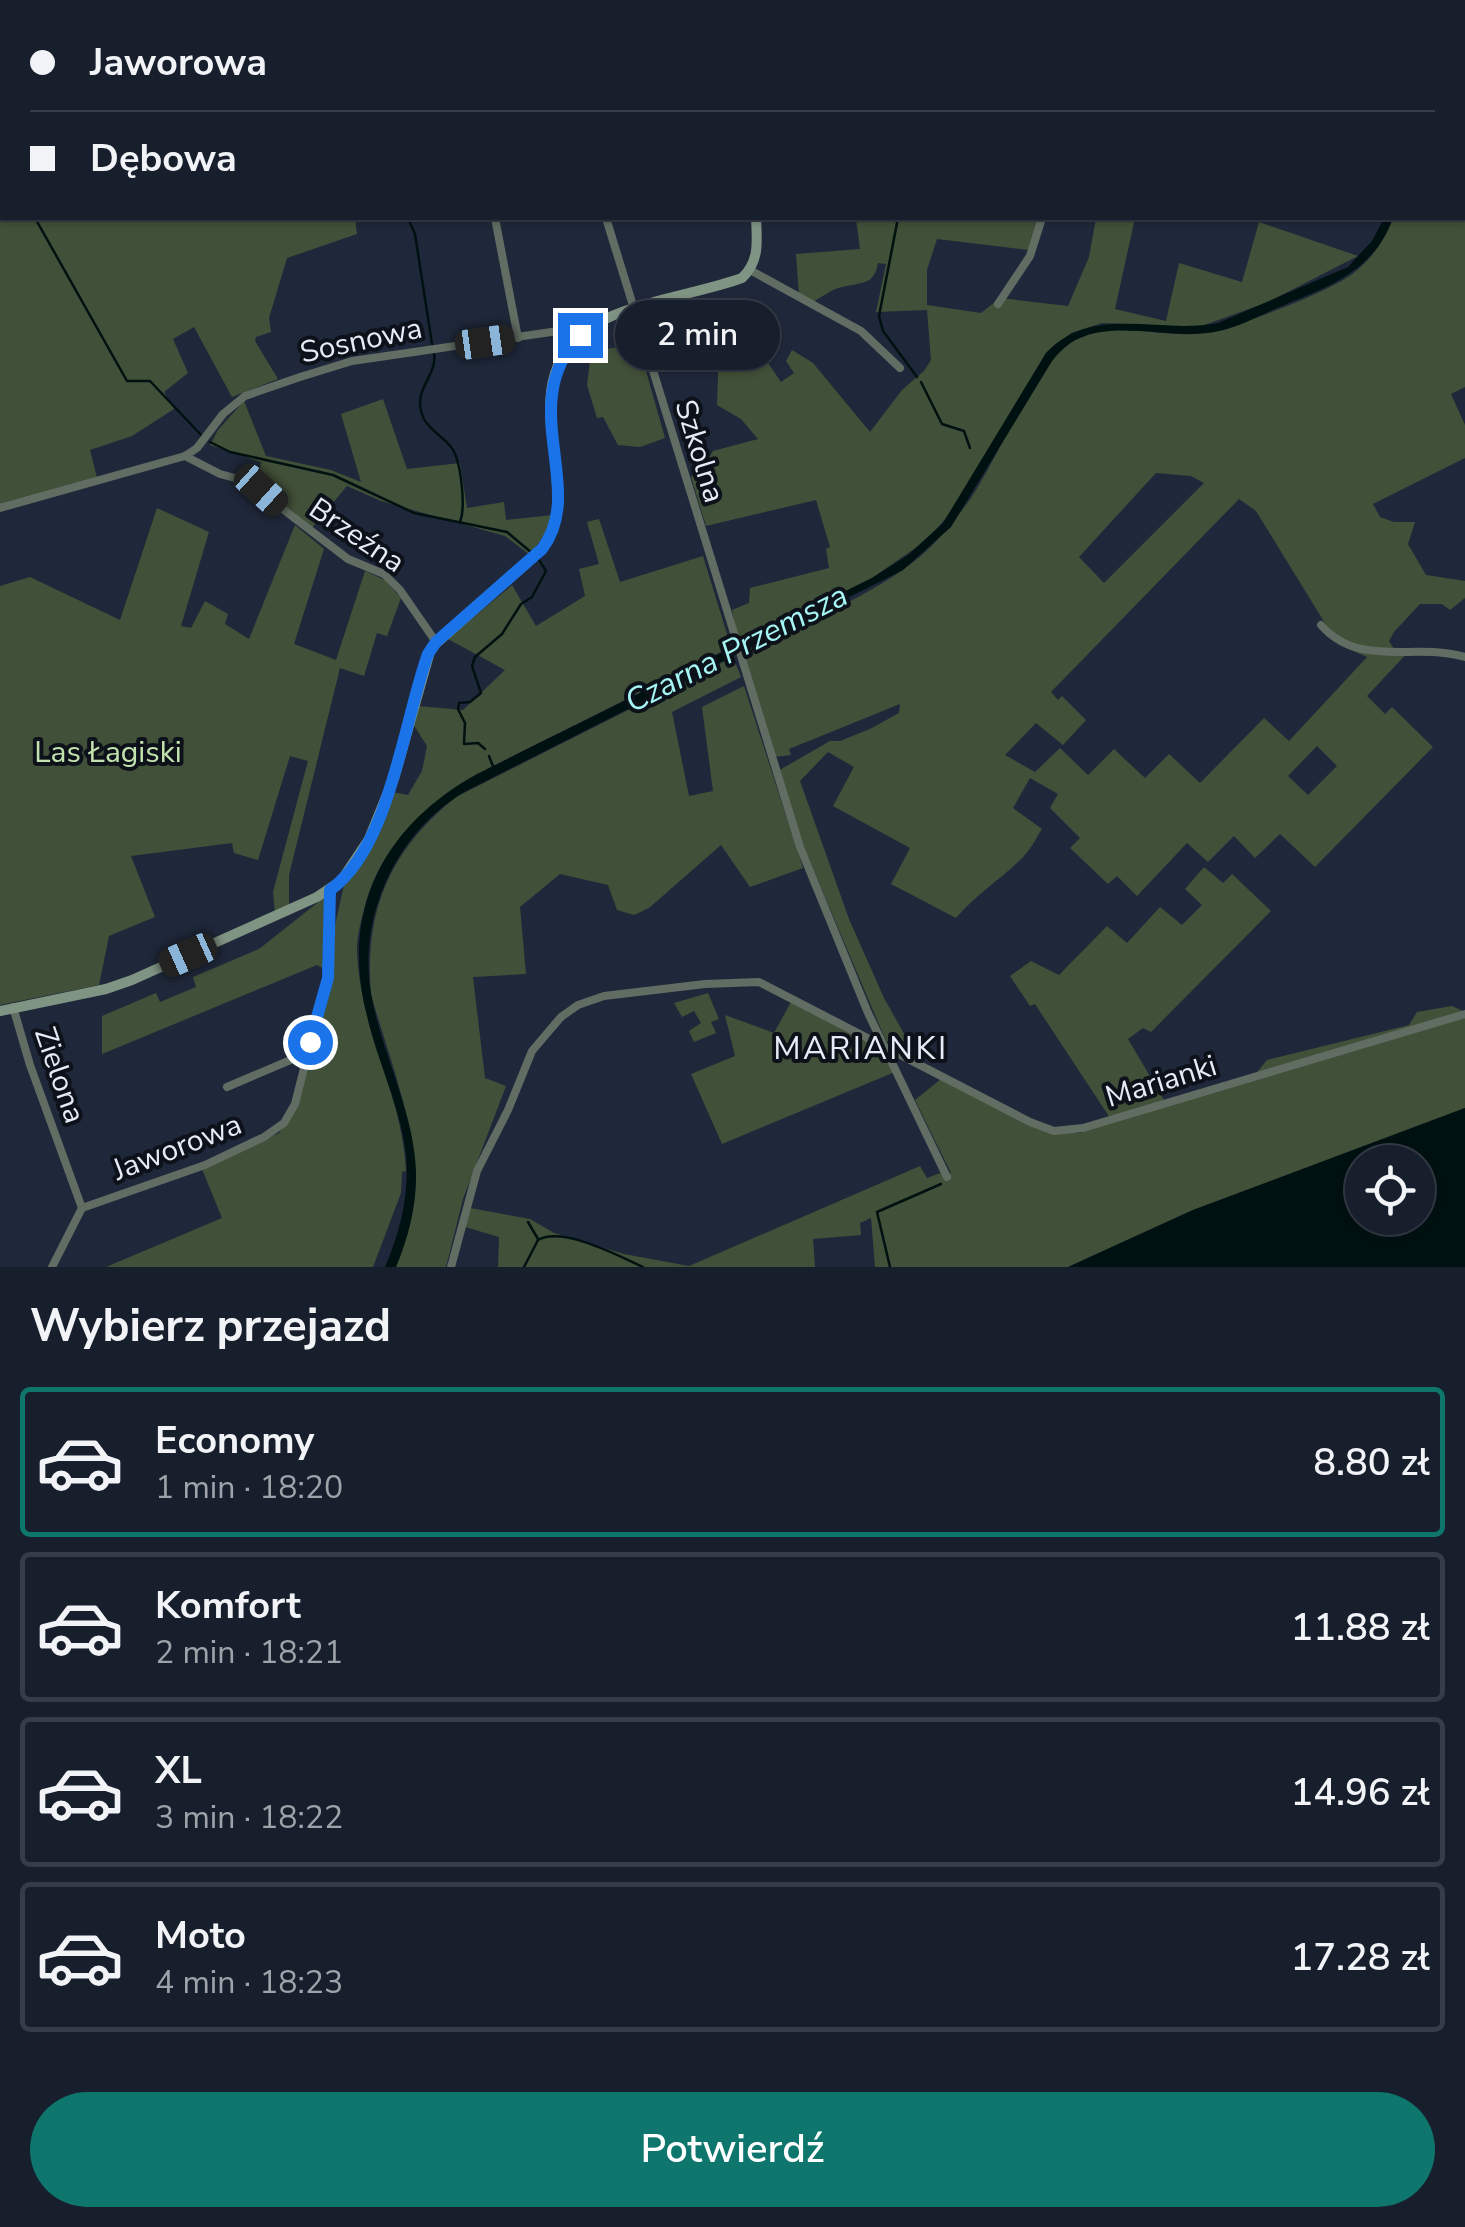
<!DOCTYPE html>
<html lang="pl">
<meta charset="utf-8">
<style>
body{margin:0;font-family:"Nunito Sans",sans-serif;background:#242b38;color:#f1f3f6;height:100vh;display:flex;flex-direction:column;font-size:38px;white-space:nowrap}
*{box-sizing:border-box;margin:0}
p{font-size:32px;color:#9ea2a9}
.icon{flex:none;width:55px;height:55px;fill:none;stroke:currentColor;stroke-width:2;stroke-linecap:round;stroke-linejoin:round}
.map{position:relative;height:1267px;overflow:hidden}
.details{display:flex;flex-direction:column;background:#171e2c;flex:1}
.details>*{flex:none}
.banner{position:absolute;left:0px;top:0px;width:1465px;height:220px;box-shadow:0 2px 8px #0004,0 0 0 2px #363c48;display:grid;align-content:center;height:220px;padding:0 30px;background:#171e2c}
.tools{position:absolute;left:1345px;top:1145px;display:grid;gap:20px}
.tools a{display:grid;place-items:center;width:90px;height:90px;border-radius:50%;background:#171e2c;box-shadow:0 2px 8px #0004,0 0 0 2px #363c48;font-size:50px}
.end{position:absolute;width:45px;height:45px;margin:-22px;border:12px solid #1a73e8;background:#fff;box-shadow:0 0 0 5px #fff}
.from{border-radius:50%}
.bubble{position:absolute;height:70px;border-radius:35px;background:#171e2c;box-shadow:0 2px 8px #0004,0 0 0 2px #363c48;font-size:32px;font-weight:600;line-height:70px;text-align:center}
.car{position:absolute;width:30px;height:60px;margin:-30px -15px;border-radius:12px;box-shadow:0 0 8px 2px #0007;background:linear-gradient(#222 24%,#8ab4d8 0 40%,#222 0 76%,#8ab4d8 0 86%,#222 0)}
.banner b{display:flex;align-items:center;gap:35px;height:95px;font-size:38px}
.banner b+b{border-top:2px solid #363c48}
.banner i{width:25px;height:25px;background:#f1f3f6}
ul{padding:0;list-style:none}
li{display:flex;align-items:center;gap:30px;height:150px;margin:0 20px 15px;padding:0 10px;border:5px solid #363c48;border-radius:10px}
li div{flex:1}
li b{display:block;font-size:38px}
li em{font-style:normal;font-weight:600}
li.selected{border-color:#0f766e}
li>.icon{width:90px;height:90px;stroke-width:1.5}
h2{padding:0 30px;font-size:45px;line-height:120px}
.action{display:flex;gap:20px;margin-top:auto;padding:20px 30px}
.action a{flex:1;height:115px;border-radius:60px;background:#0f766e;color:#fff;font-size:40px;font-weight:600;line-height:115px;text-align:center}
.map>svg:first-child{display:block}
</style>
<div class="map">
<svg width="1465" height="1267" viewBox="0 0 1465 1267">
<rect width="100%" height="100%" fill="#1f283a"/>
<g fill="#415038" fill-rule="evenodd">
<polygon points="0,0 450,2 2,2 2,218 355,218 357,234 287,258 269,318 271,332 256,337 255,341 278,379 232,397 194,327 173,339 188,373 164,392 174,409 132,436 90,450 97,478 0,505"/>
<path d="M1465 115V387L1451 394 1465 425V458L1373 504 1380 517 1394 522H1415L1408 544 1426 575 1465 581V598L1450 610 1442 604H1420L1394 632 1389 641 1394 649 1410 650 1367 696 1385 714 1392 707 1433 747 1315 867 1280 834 1255 858 1234 836 1208 862 1187 843 1137 896 1117 876 1108 884 1070 848 1080 838 1050 808 1058 794 1030 778 1013 808 1042 829C1036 838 1033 846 1024 856 1003 878 976 894 956 918L891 884 910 848 833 806 854 767 828 752 800 781 849 919 884 998 916 1055 886 1041 798 833 778 771 830 741H840L870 729 899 713 900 704 789 749 791 755 774 757 742 653C801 623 894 589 938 539 949 527 961 512 971 498 999 457 1037 358 1080 337 1113 322 1158 336 1193 334 1224 333 1331 292 1355 272 1373 257 1385 240 1393 218H1462ZM1156 473 1191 476 1204 483 1104 583 1079 557ZM1239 499 1256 511 1331 633 1344 647 1367 657 1289 741 1264 718 1200 783 1169 754 1145 778 1114 749 1088 775 1060 748 1035 772 1005 755 1036 723 1063 745 1086 720 1062 696 1058 700 1051 692ZM1317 746 1337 766 1308 795 1288 776Z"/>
<path d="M811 218H1039L1028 250 937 239 927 270V305L981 313 1000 298 1068 306 1089 257 1096 218H1135L1115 309 1166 321 1179 263 1242 282 1259 222 1358 256 1268 302 1199 327 1102 323 1071 333 1046 353 952 511 927 540 872 578 739 643 732 610 749 603 750 588 829 568 826 549 830 547 816 500 706 526 691 477 702 469 713 451 758 439 741 419 717 405 719 349 749 335 781 382 794 373 786 361 792 350 813 363 870 432 902 390 924 371 931 360 927 310 876 312 886 264 878 263C874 286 861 282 842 287 832 289 822 297 813 302L799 295 796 254 860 249 856 219 812 221Z"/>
<polygon points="618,347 625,352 636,352 636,361 644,364 665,438 640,447 618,445 603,417 597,418 587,385 591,352"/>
<polygon points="383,399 407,469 460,463 467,508 504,502 506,520 553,515 549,528 530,555 505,536 381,501 347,486 311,529 256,484 261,462 210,445 218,430 244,401 266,456 331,470 361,482 341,414"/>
<polygon points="157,508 209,532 181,626 191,628 205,601 228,614 225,624 249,639 295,525 324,549 294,644 336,660 365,571 385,580 401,598 387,636 377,633 364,676 340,668 289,875 289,906 275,913 273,892 308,761 290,756 258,860 234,853 232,843 131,856 155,917 109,936 99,985 0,1005 0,586 30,577 120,620"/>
<path d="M599 519 620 582 703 556 731 647C679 673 627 699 575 725 491 768 392 805 365 906 361 921 357 935 357 950 359 1027 403 1096 406 1171L402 1172 401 1193 373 1267H106L222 1218 202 1169 279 1133 297 1106 332 985 333 934 344 885 367 853 392 792 408 795 422 771 427 746 413 724 418 706 463 710 505 670 448 639 512 585 536 626 585 596 579 569 599 564 587 522Z"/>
<path d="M733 657 741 677 672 712 689 796 713 791 702 707 744 686 803 868 750 887 721 845 649 908 634 915 617 910 608 885 560 874 520 907 526 974 473 977 485 1078 506 1086 463 1199 446 1267H396C436 1169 399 1090 371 995 364 910 390 850 456 797Z"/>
<polygon points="1204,867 1223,883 1232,874 1271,911 1151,1032 1143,1028 1128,1039 1167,1105 1250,1081 1267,1060 1409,1025 1417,1012 1452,1006 1465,1012 1465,1108 1193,1210 1068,1267 875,1267 871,1218 860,1223 861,1235 813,1239 815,1267 498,1267 499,1237 465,1227 470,1208 530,1219 554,1233 624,1254 689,1266 920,1166 927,1178 940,1173 944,1176 951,1173 915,1100 941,1079 1061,1133 1080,1133 1112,1121 1035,1004 1030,1006 1010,976 1031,961 1059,975 1107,926 1127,943 1160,907 1182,925 1202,905 1185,889"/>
<polygon points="326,896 328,904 326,970 317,965 102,1054 102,1016 156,993 160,1002 196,987 193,977 259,949"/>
<polygon points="708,993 719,1019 711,1022 716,1033 694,1042 689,1031 701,1023 694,1011 682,1017 674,1003"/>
<polygon points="792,1000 880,1045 895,1072 722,1144 691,1074 735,1056 725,1015 774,1033"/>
</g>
<g fill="#011" fill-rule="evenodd">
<path d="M1384 218H1393C1373 273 1327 287 1277 308 1258 316 1239 327 1219 331 1165 344 1091 307 1052 361L951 527 903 570 466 791C397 831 358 915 371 993 381 1053 414 1110 416 1171 417 1204 409 1236 396 1267H385C401 1230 411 1189 405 1148 399 1104 377 1060 367 1016 340 911 383 826 477 774L872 578 908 555 943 523 1046 353C1093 303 1158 335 1218 323L1348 267 1372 241Z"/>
<path d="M1465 1108V1267H1068L1193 1210ZM1362 1162H1418V1218H1362Z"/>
</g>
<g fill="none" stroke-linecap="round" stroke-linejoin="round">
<g stroke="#011" stroke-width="2.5">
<polyline points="34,0 37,2"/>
<polyline points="308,0 308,2"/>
<polyline points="923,2 924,0"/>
<polyline points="1462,107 1465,102"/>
<polyline points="0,163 2,169"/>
<polyline points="35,218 127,381 150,381 202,436"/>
<polyline points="408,218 415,234 432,344"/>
<polyline points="898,218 879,316 883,331 917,377"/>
<path d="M434 353C438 377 410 390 424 419 429 429 443 437 451 447 461 459 466 506 460 522"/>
<polyline points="921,382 942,424 964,431 970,448"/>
<polyline points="210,442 230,452 333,475 414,513 507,532 532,553"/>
<polyline points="485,749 478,743 464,744 465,723 458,709 459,703 470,702 481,693 472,666 475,657 502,634 521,604 532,597 546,571 539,560"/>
<polyline points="489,756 494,769"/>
<polyline points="528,1222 538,1239"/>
<path d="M524 1267 538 1240C563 1226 619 1256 643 1267"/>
<polyline points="890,1267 877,1212 941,1184"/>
</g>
<g stroke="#616d63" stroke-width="8">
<polyline points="553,0 553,2"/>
<polyline points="1109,2 1109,0"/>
<polyline points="495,218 518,338"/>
<polyline points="606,218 800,847 868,1013 947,1177"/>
<polyline points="750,270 861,331 900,368"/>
<polyline points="998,304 1030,256 1042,218"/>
<polyline points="185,456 220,474 246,481 348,559 384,574 400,590 436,642"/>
<polyline points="0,508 185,456 197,448 223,414 245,396 300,377 352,361 572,329 580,335"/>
<path d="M1321 625C1359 669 1415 642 1465 657"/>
<polyline points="13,1007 30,1065 82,1208 52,1267"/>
<polyline points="227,1087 307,1053"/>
<polyline points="82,1208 205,1165 264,1137 284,1123 295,1104 327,977 330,890"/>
<polyline points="451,1267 477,1171 508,1110 532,1051 561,1017 578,1005 604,996 705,984 759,982 1030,1122 1054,1131 1083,1128 1465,1014"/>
</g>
<g stroke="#809484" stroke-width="10">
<polyline points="693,0 694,2"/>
<polyline points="1395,2 1397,0"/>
<path d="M0 1011 106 989 132 980 317 897 341 881 369 839 395 775 431 648 537 554C596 494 499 382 596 324 630 303 701 293 742 278 760 261 757 241 756 218"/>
</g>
</g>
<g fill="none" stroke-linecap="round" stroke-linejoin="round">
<path stroke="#1a73e8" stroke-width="12" d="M310 1042 328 978 330 890C390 848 404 720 428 654L436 642 542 549C588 488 514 406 580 335"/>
</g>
<g text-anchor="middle" stroke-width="8" stroke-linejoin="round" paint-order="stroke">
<g font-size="30" fill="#e5ebf7" stroke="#0d1119">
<text transform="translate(361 340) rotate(-12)" y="10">Sosnowa</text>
<text transform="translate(700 451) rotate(73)" y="10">Szkolna</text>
<text transform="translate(357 535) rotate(34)" y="10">Brzeźna</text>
<text transform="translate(60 1075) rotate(71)" y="10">Zielona</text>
<text transform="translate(1161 1081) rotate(-17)" y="10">Marianki</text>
<text transform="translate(177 1147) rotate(-21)" y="10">Jaworowa</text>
</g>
<g font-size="30" fill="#c3e3ae" stroke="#0d1119">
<text x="108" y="762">Las Łagiski</text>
</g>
<g font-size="32" font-style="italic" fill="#a5f5f4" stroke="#0d1119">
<text transform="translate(736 648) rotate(-27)" y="11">Czarna Przemsza</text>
</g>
<g font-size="32" letter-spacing="2.5" fill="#e5ebf7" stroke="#0d1119">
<text x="861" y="1059">MARIANKI</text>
</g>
</g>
</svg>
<div class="tools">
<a><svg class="icon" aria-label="locate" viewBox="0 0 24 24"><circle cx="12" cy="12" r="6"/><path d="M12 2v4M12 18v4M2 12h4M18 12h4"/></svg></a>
</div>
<i class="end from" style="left:310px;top:1042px"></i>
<i class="end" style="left:580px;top:335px"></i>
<div class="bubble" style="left:615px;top:300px;width:165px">2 min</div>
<i class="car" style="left:485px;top:342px;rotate:82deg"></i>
<i class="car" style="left:261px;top:490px;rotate:132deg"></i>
<i class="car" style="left:188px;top:955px;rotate:246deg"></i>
<div class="banner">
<b><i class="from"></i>Jaworowa</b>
<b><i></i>Dębowa</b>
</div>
</div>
<section class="details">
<h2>Wybierz przejazd</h2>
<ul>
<li class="selected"><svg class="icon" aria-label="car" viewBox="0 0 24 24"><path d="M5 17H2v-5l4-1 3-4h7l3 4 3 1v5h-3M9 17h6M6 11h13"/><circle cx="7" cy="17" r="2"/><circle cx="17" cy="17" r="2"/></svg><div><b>Economy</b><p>1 min · 18:20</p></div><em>8.80 zł</em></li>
<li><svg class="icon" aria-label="car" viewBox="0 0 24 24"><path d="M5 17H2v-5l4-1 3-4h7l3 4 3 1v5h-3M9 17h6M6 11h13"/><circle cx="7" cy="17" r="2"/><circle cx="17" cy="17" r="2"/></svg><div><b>Komfort</b><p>2 min · 18:21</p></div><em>11.88 zł</em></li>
<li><svg class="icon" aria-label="car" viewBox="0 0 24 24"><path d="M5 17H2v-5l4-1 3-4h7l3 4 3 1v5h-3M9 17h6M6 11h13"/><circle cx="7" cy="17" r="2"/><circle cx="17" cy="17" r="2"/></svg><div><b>XL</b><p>3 min · 18:22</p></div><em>14.96 zł</em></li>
<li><svg class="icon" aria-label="car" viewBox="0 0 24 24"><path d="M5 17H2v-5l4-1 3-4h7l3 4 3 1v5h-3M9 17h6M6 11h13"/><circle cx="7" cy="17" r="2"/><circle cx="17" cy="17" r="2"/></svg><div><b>Moto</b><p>4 min · 18:23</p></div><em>17.28 zł</em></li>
</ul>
<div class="action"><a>Potwierdź</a></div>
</section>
